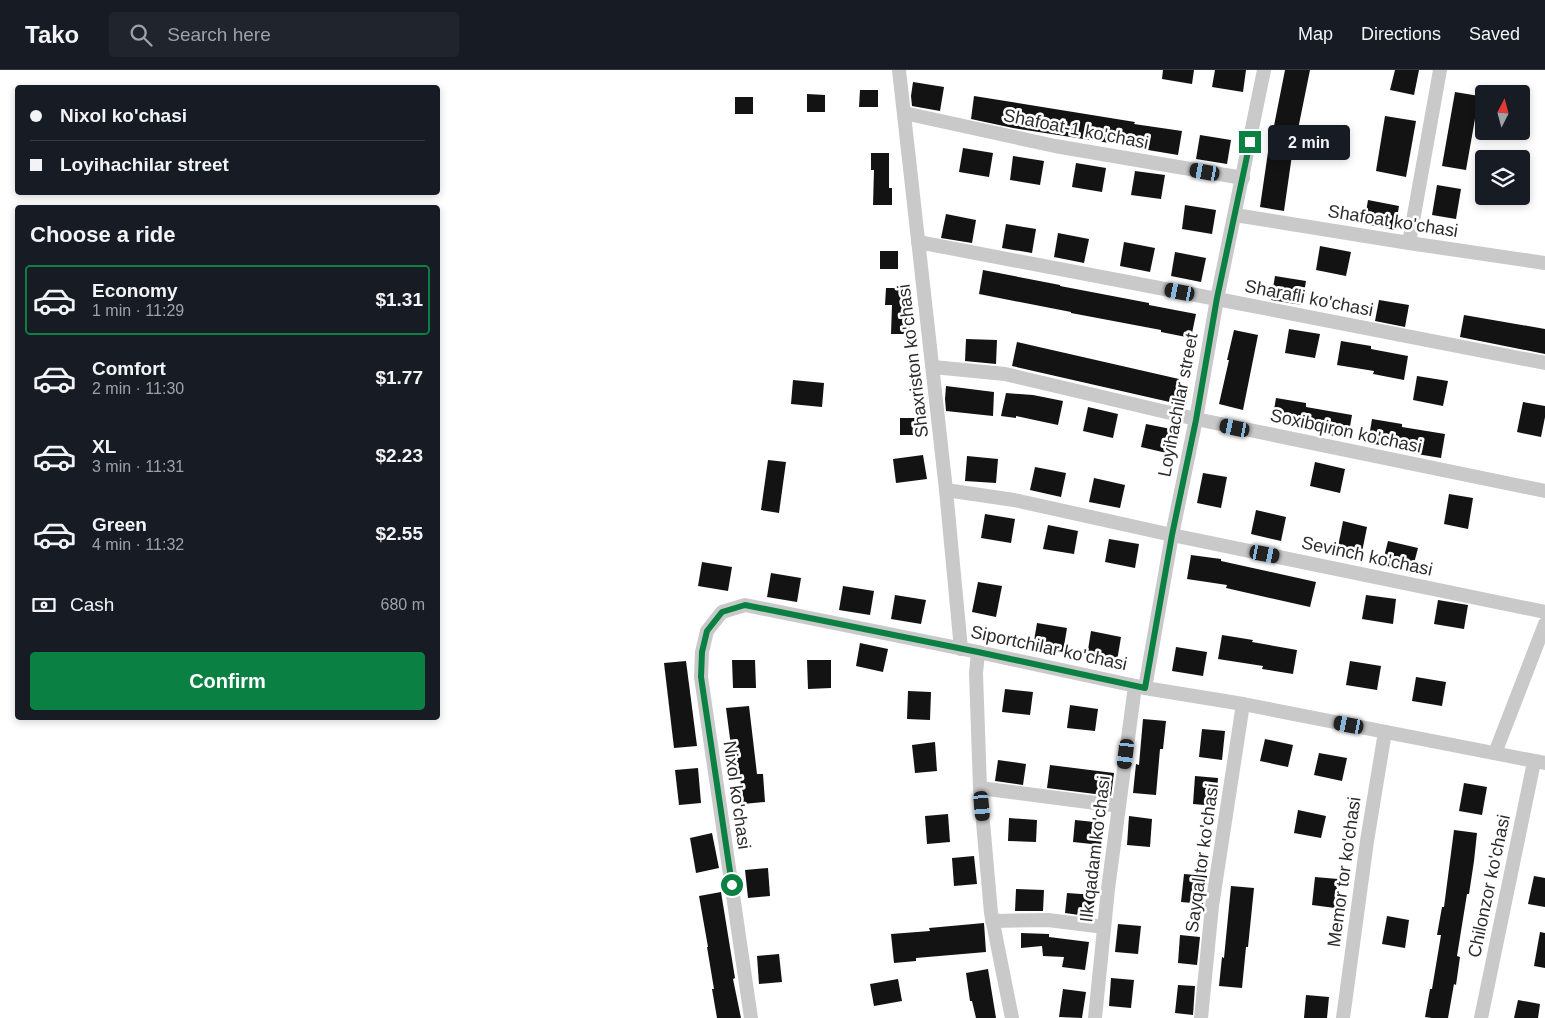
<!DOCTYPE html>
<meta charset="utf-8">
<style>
body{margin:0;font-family:Arial,sans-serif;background:#20242c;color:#f1f3f6;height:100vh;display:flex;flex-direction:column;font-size:19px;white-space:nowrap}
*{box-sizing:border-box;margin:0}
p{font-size:16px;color:#9ea1a6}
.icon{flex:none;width:28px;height:28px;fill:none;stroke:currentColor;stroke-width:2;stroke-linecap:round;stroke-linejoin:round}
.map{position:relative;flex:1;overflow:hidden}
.panel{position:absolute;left:15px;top:135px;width:425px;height:515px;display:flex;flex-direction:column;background:#171b24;border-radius:5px;box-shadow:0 2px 8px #0003}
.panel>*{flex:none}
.top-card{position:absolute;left:15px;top:15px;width:425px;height:110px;border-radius:5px;box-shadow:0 2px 8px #0003;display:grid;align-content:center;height:110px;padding:0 15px;background:#171b24}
.needle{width:32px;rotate:6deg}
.tools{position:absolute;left:1475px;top:15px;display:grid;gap:10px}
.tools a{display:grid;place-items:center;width:55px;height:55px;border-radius:5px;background:#171b24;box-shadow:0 2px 8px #0003;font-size:25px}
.end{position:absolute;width:22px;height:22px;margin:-11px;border:6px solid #0b8043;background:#fff;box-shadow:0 0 0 2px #fff}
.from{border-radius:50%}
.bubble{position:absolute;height:35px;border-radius:5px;background:#171b24;box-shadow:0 2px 8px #0003;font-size:16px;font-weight:600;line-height:35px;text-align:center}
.car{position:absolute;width:15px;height:30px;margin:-15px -8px;border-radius:6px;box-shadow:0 0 4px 1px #0007;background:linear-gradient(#222 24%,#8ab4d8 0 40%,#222 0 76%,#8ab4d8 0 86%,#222 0)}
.top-card b{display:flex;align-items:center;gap:18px;height:48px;font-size:19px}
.top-card b+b{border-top:1px solid #363941}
.top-card i{width:12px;height:12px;background:#f1f3f6}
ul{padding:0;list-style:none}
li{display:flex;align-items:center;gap:15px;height:70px;margin:0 10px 8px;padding:0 5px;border:2px solid transparent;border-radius:5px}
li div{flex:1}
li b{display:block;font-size:19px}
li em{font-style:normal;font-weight:600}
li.active{border-color:#0b8043}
li>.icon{width:45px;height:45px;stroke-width:1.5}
h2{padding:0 15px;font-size:22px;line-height:60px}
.pay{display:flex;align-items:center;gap:12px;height:55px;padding:0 15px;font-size:19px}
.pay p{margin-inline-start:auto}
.cta{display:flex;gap:10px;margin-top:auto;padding:10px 15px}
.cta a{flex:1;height:58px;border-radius:5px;background:#0b8043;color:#fff;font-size:20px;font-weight:600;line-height:58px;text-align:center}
header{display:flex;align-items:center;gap:30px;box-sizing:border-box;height:70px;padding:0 25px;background:#171b24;border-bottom:1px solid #363941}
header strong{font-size:24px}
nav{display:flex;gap:28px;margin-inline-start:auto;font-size:18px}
.search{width:350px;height:45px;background:#20242c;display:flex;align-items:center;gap:12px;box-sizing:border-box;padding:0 18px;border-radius:5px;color:#9ea1a6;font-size:19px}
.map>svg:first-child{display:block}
</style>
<header>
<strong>Tako</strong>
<div class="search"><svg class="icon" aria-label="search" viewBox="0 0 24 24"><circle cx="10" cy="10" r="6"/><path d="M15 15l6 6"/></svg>Search here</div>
<nav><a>Map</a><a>Directions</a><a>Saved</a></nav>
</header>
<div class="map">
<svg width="1545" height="948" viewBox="0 0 1545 948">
<rect width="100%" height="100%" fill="#fff"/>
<g fill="#131313">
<polygon points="1163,0 1194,0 1192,14 1162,9"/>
<polygon points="1215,0 1246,0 1243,22 1212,17"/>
<polygon points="1285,0 1310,0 1294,79 1293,78 1284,141 1260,137 1269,75 1270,76"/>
<polygon points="1395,0 1419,0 1414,25 1390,20"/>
<polygon points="913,12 944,17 940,41 912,36 911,26"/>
<polygon points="860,20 878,20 878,37 859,37"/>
<polygon points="1455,22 1479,26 1466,100 1442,96"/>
<polygon points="807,24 825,25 825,42 807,42"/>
<polygon points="974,26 1135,52 1134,54 1182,61 1178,85 1148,80 1148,79 1013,58 971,49"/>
<rect x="735" y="27" width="18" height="17"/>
<polygon points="1385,46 1416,51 1406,107 1376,101"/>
<polygon points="1200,65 1231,70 1227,94 1196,89"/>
<polygon points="963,78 993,83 989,107 959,102"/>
<polygon points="871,83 889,83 889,118 892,118 892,135 873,135 874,100 871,100"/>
<polygon points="1013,86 1044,91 1040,115 1010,110"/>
<polygon points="1076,93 1106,98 1102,122 1072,117"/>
<polygon points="1135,101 1165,105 1161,129 1131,125"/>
<polygon points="1437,115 1461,119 1456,149 1432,145"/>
<polygon points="1368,130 1399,136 1395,160 1364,154"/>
<polygon points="1185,135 1216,140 1212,164 1182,159"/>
<polygon points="946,144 976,150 972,173 941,168"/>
<polygon points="1006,154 1036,159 1032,183 1002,178"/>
<polygon points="1058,163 1089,169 1084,193 1054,187"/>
<polygon points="1124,172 1155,178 1150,202 1120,196"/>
<polygon points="1320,176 1351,182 1346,206 1316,200"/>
<rect x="880" y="181" width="18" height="18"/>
<polygon points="1175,182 1206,188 1201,212 1171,206"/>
<polygon points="983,200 1060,215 1060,216 1149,233 1149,235 1196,244 1191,268 1161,262 1161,260 1071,243 1071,242 979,224"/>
<polygon points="1275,206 1306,211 1302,235 1271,230"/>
<polygon points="886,218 904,218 904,247 910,247 910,264 891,264 892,235 885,235"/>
<polygon points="1379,230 1409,235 1405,257 1375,251"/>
<polygon points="1464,245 1545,259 1545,284 1460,267"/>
<polygon points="1289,259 1320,264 1315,288 1285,283"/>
<polygon points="1234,260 1258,265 1243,340 1219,334 1229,290 1227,290"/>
<polygon points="966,269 997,270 996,294 965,291"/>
<polygon points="1341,271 1371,276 1371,279 1408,286 1404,310 1373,304 1374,301 1337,295"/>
<polygon points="1017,272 1179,309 1174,333 1012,296"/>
<polygon points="1417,306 1448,311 1443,336 1413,330"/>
<polygon points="793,310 824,313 822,337 791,334"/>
<polygon points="946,316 994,322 993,346 946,341 945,329"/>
<polygon points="1006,323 1033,325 1063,331 1058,355 1016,346 1016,348 1001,346"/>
<polygon points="1276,328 1306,333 1306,337 1352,345 1348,368 1317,363 1318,360 1272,352"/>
<polygon points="1523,332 1545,336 1545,347 1541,367 1517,362"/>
<polygon points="1088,337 1118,344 1113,368 1083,361"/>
<rect x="900" y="348" width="18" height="17"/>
<polygon points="1372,349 1402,354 1402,357 1445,364 1441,388 1411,383 1411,380 1368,373"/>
<polygon points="1146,354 1176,360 1171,384 1141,377"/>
<polygon points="923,385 927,409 896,413 893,389"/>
<polygon points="967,386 998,389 996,413 965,411"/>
<polygon points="768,390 786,392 779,443 761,440"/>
<polygon points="1315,392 1345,399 1340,423 1310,416"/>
<polygon points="1035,397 1066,403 1061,427 1030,420"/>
<polygon points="1203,403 1227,407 1221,438 1197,433"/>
<polygon points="1094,408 1125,415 1120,438 1089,432"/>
<polygon points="1449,424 1473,428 1468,459 1444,454"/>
<polygon points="1256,440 1286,447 1281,471 1251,464"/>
<polygon points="985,444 1015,449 1011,473 981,468"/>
<polygon points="1343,451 1367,457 1361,487 1337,482"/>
<polygon points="1048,455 1078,461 1074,484 1043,479"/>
<polygon points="1109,469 1139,474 1135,498 1105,492"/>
<polygon points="1388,471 1418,478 1412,501 1382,495"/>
<polygon points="1191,485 1221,489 1221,491 1316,512 1310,537 1226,518 1227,515 1187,509"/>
<polygon points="702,492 732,497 728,521 698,516"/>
<polygon points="771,503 801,508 797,532 767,527"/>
<polygon points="978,512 1002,516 996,547 972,542"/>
<polygon points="843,516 874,521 870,545 839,540"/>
<polygon points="895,525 926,530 921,554 891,549"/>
<polygon points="1366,525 1396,529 1393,554 1362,549"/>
<polygon points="1438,530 1468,535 1464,559 1434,554"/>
<polygon points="1037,553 1067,558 1063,582 1033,577"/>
<polygon points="1091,561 1121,567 1117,591 1087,586"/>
<polygon points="1222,565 1253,570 1252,572 1297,580 1293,604 1262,599 1263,596 1218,589"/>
<polygon points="860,573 888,579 883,602 856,596"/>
<polygon points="1176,577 1207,582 1203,606 1172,601"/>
<polygon points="732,590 755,590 756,618 733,618"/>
<polygon points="807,590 831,590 831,618 808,619"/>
<polygon points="686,591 697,676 674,678 664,593"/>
<polygon points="1350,591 1381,596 1377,620 1346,615"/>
<polygon points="1416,607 1446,612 1442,636 1412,631"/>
<polygon points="1005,619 1033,622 1030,645 1002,642"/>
<polygon points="908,621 931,622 930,650 907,649"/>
<polygon points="1070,635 1098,639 1095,661 1067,658"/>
<polygon points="749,636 757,704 763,704 765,732 743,734 739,698 734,699 726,638"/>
<polygon points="1143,649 1166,651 1163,679 1160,679 1156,725 1133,723 1136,694 1139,695"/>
<polygon points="1202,659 1225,661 1222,690 1199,687"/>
<polygon points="1265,669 1293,675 1288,697 1260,691"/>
<polygon points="935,672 937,701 915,703 912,675"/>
<polygon points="1319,683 1347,688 1342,711 1314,705"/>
<polygon points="998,690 1026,694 1023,715 995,711"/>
<polygon points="1050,695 1114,703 1111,726 1047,718"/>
<polygon points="698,698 701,733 679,735 675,700"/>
<polygon points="1195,706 1218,708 1216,736 1193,734"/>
<polygon points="1464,713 1487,717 1482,745 1459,741"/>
<polygon points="1298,740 1326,746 1321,768 1294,763"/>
<polygon points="948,744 950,772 927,774 925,746"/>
<polygon points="1129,746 1152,749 1150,777 1127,775"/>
<polygon points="1009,748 1037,750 1036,772 1008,771"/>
<polygon points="1075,750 1104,753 1101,775 1073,772"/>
<polygon points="1454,760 1477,763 1474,791 1469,824 1467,824 1457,886 1460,887 1456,915 1454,914 1448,948 1432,948 1425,947 1430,919 1432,919 1441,865 1437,865 1442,837 1444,837"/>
<polygon points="712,763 719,798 696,803 690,768"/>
<polygon points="974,786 977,814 954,816 952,788"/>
<polygon points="768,798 770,826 748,828 745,800"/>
<polygon points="1184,804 1207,806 1203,834 1181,832"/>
<polygon points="1534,806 1545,808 1545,837 1528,834"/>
<polygon points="1315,807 1338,809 1335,838 1312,835"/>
<polygon points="1231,816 1254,818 1248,877 1246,877 1242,918 1219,916 1222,887 1224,888"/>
<polygon points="1016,819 1044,820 1043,841 1015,841"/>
<polygon points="721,822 735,908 733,909 741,948 717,948 712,919 714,919 707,877 708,877 699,826"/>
<polygon points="1067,823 1095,825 1093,847 1065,843"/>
<polygon points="1387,846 1409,850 1405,878 1382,874"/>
<polygon points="984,853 986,882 916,888 916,891 894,893 891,864 930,861 929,858"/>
<polygon points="1118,854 1141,856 1138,884 1115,882"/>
<polygon points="1540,862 1545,863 1545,898 1534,896"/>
<polygon points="1021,863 1049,864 1049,867 1089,872 1085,900 1062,897 1064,887 1043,886 1042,876 1021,878"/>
<polygon points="1180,865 1200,867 1197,895 1178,893"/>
<polygon points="779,884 782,912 759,914 757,886"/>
<polygon points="988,899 996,948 976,948 972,931 970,931 966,903"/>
<polygon points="1111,908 1134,910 1131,938 1109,936"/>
<polygon points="898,909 902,931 874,936 870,914"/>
<polygon points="1178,915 1195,916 1193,945 1175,943"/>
<polygon points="1063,919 1086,922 1082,948 1059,947"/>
<polygon points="1306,925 1329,927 1327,948 1304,948"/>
<polygon points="1518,930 1540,934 1538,948 1514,948"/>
</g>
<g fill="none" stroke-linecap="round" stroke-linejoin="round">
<g stroke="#c9c9c9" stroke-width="14">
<polyline points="899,0 946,420 961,579"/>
<polyline points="904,43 1055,76 1243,108"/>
<polyline points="1235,145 1409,173 1545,193"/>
<polyline points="918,172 1217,229 1545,293"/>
<polyline points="1409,173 1440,0"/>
<polyline points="933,297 1005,304 1196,349 1545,421"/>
<polyline points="946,420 1014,430 1172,465 1545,542"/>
<polyline points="978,582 976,603 980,718 991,843 1012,948"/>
<polyline points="1145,618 1172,465 1196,349 1217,229 1264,0"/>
<polyline points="1495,683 1545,554"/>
<polyline points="980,718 1119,736"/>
<polyline points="992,851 1048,850 1104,857"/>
<polyline points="751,948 701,607 702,582 707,561 722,542 745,535 978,582 1145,618 1243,634 1545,693"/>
<polyline points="1095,948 1108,819 1135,616"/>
<polyline points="1201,948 1212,836 1243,634"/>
<polyline points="1343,948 1367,771 1385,662"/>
<polyline points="1481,948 1534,692"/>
</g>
</g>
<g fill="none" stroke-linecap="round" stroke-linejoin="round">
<polyline stroke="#0b8043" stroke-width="6" points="732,815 701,607 702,582 707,561 722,542 745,535 978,582 1145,618 1172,465 1196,350 1217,228 1250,72"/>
</g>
<g text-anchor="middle" stroke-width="5" stroke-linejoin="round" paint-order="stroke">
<g font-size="18" fill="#2c2c2c" stroke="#fff">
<text transform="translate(1076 59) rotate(11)" y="6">Shafoat-1 ko'chasi</text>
<text transform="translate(1393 151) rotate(9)" y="6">Shafoat ko'chasi</text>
<text transform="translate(1309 228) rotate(11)" y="6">Sharafli ko'chasi</text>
<text transform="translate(913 291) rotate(-97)" y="6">Shaxriston ko'chasi</text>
<text transform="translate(1178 335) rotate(-79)" y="6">Loyihachilar street</text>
<text transform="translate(1346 361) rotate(12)" y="6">Soxibqiron ko'chasi</text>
<text transform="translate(1367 486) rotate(12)" y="6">Sevinch ko'chasi</text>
<text transform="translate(1049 578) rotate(12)" y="6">Siportchilar ko'chasi</text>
<text transform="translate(737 725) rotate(82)" y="6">Nixol ko'chasi</text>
<text transform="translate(1095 779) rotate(-83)" y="6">Ilk qadam ko'chasi</text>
<text transform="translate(1202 788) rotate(-82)" y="6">Sayqal tor ko'chasi</text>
<text transform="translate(1344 802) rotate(-82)" y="6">Memor tor ko'chasi</text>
<text transform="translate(1489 816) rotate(-78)" y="6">Chilonzor ko'chasi</text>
</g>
</g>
</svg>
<div class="tools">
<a><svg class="needle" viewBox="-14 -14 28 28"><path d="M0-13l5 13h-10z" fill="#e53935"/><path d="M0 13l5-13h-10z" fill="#9ea1a6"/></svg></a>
<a><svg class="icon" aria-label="layers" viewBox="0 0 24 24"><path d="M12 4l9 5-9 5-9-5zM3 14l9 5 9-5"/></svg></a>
</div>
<i class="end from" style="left:732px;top:815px"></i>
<i class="end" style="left:1250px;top:72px"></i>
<div class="bubble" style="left:1268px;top:55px;width:82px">2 min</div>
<i class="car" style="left:1205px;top:102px;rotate:280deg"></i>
<i class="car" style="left:1180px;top:222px;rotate:281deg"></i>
<i class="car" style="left:1235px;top:358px;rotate:282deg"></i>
<i class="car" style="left:1265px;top:484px;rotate:101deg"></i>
<i class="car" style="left:1349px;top:655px;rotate:281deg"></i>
<i class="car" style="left:1126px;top:684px;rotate:187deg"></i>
<i class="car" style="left:982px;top:736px;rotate:175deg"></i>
<div class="top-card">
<b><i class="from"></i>Nixol ko'chasi</b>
<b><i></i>Loyihachilar street</b>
</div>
<section class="panel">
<h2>Choose a ride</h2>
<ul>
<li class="active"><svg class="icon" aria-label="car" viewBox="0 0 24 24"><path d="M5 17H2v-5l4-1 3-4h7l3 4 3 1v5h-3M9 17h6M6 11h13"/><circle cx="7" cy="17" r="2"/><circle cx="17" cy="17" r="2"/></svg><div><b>Economy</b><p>1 min · 11:29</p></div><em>$1.31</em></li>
<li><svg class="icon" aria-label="car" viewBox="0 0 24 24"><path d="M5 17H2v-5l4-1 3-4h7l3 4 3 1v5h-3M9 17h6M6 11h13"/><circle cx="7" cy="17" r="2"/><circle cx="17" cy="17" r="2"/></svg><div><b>Comfort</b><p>2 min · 11:30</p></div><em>$1.77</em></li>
<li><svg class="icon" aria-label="car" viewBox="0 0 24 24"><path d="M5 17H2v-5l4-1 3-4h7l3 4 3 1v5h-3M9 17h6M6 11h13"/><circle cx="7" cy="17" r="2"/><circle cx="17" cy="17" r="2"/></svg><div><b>XL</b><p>3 min · 11:31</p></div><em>$2.23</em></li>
<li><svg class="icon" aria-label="car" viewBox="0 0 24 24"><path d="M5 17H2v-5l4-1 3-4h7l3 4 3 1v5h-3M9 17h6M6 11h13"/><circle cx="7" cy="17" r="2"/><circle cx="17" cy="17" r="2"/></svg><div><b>Green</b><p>4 min · 11:32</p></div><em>$2.55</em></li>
</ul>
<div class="pay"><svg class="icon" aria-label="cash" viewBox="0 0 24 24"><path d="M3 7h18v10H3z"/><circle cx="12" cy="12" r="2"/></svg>Cash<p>680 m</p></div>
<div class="cta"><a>Confirm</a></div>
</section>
</div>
